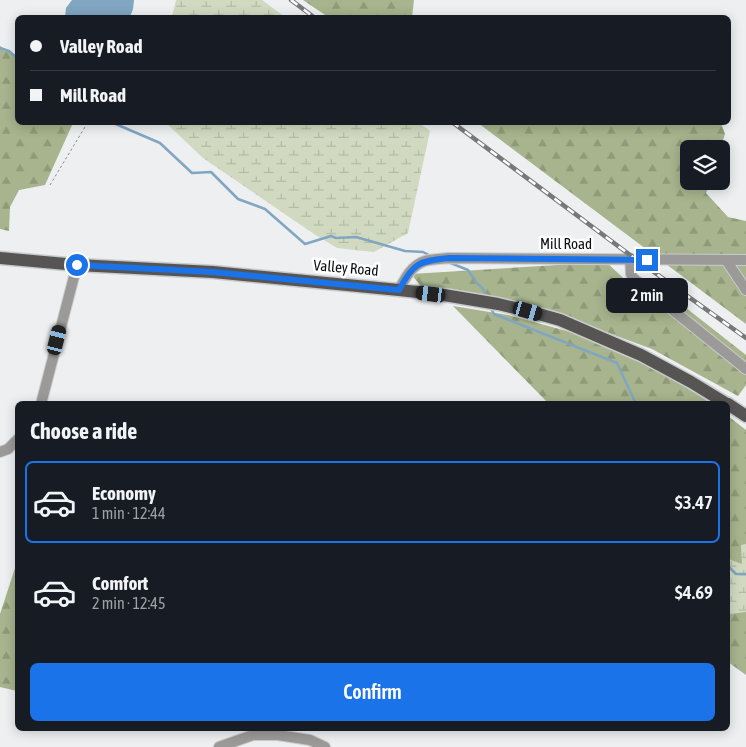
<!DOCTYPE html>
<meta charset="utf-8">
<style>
body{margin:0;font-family:"Asap Condensed",sans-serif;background:#242831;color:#f1f3f6;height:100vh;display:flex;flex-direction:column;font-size:19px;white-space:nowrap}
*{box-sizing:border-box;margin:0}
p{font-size:16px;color:#9ea1a6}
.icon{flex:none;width:28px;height:28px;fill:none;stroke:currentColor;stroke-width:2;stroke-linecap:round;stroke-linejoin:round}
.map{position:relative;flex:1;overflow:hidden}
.side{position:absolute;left:15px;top:401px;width:715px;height:330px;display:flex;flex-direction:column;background:#171b24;border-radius:8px;box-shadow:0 2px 12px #0003}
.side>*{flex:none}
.hud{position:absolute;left:15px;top:15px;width:716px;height:110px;border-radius:8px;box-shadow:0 2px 12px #0003;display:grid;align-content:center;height:110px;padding:0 15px;background:#171b24}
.buttons{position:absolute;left:680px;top:140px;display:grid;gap:10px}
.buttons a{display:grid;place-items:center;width:50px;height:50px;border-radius:8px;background:#171b24;box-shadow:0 2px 12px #0003;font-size:25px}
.end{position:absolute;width:22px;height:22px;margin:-11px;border:6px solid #1a73e8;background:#fff;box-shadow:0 0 0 2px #fff}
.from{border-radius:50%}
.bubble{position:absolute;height:35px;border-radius:8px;background:#171b24;box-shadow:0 2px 12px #0003;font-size:16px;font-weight:600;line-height:35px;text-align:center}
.car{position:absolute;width:15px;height:30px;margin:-15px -8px;border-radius:6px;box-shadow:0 0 4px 1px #0007;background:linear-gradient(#222 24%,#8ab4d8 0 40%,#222 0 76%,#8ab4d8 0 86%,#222 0)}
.hud b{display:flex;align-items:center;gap:18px;height:48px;font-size:19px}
.hud b+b{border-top:1px solid #363941}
.hud i{width:12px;height:12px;background:#f1f3f6}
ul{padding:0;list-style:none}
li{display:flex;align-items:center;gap:15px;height:82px;margin:0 10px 8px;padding:0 5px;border:2px solid transparent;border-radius:8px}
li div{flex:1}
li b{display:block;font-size:19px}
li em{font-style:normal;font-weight:600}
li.on{border-color:#1a73e8}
li>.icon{width:45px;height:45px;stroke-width:1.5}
h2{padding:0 15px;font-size:22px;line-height:60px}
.action{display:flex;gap:10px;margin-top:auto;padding:10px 15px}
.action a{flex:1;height:58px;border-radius:8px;background:#1a73e8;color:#fff;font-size:20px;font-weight:600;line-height:58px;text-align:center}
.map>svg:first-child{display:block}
</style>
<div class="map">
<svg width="746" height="747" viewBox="0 0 746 747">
<defs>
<pattern id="forest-firs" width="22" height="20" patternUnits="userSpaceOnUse" patternTransform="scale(1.25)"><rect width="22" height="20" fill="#a7b48d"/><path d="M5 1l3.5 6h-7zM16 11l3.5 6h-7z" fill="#8f9a79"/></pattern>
<pattern id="wetland-marsh" width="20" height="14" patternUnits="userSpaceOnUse" patternTransform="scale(1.25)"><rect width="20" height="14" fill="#d1dac1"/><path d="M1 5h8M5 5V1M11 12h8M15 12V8" fill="none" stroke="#b2baa5"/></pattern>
</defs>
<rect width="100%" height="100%" fill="#edeff1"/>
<g fill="url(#forest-firs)">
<polygon points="303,0 414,0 412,17 328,17"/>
<polygon points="0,46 17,57 18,122 73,123 45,185 19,190 10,207 9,231 0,229"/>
<polygon points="478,123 721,123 725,134 720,149 689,149 689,181 710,181 706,193 728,217 746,221 746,324"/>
<polygon points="606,262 633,287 648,278 746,355 746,385 738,396 652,349 557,314 424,290 411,274"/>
<polygon points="453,306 508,315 574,333 646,363 691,389 711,404 549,404"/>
<polygon points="728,416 746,430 746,675 728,662"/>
<polygon points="17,562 18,691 17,691 0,687 0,614"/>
</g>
<g fill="url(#wetland-marsh)">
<polygon points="176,0 262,0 285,17 172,17"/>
<polygon points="166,123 419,123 430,131 408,233 374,252 337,248 314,234 203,158"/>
<polygon points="746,544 746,612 730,614 728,609 728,557 731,560 742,564 741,545"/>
</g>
<polygon fill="#80a6c1" points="72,0 134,0 133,9 130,17 65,17 66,8"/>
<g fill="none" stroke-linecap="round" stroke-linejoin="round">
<g stroke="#80a6c1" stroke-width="2.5">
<polyline points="0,48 9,51 18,59"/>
<polyline points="111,122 160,143 192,173 211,172 238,199 265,209 305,244 331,236 336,238 356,237 405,251 423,252 431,256"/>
<polyline points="448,262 468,270 476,282 483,289 486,297"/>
<polyline points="490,307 494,314 617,363 636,404"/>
<polyline points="728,566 736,574 746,574"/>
</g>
<g stroke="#c9cbcd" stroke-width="12">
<g id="minor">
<polyline points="630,259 631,274 633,278 746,369"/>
<polyline points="726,260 746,290"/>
<path d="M399 290C405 278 412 265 425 261 432 259 441 259 449 258L746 260"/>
<polyline points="41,404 77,265"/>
<polyline points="0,452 8,449 18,439"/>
<polyline points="219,747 253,735 278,735 310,740 325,747"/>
</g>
</g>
<g stroke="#c9cbcd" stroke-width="15">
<g id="major">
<polyline points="0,258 77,265 213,272 399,290 444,295 498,304 528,311 560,320 641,355 691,382 727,404"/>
<polyline points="728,404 746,416"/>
</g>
</g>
<polyline stroke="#8a8b8d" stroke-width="1" stroke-dasharray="2.5 2.5" stroke-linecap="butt" points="50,185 88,122"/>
<use href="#minor" stroke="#9b9a99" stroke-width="10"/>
<use href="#major" stroke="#575554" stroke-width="12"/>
<g stroke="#77787a" stroke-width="4.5">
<g id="rail">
<polyline points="291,0 315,18"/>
<polyline points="452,122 626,252 746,338"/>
</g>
</g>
<use href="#rail" stroke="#fff" stroke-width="2.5" stroke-dasharray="8" stroke-linecap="butt"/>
</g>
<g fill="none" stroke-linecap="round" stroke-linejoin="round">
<path stroke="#1a73e8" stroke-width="6" d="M77 265 213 272 399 290C413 263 419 261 449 258L647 260"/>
</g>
<g text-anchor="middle" stroke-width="5" stroke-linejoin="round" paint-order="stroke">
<g font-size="15" fill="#0e0f10" stroke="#fff">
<text x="566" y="249">Mill Road</text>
<text transform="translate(346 268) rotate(5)" y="5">Valley Road</text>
</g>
</g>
</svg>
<div class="buttons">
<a><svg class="icon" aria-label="layers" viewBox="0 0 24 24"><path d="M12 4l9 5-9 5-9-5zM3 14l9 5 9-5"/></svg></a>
</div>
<i class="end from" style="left:77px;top:265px"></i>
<i class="end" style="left:647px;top:260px"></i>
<div class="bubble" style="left:606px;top:278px;width:82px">2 min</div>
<i class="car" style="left:431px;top:294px;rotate:277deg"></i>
<i class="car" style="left:528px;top:311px;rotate:106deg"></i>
<i class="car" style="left:57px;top:340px;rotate:14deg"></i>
<div class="hud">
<b><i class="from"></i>Valley Road</b>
<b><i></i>Mill Road</b>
</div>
<section class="side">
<h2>Choose a ride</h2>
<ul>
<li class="on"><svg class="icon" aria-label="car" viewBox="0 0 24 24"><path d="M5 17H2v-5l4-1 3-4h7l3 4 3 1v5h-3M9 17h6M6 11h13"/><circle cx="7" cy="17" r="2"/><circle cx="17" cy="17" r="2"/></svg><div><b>Economy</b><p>1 min · 12:44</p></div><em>$3.47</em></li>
<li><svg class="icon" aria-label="car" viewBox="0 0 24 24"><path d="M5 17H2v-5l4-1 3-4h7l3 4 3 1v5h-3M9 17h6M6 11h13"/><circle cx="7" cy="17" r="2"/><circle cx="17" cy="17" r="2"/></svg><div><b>Comfort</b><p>2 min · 12:45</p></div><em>$4.69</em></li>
</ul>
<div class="action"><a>Confirm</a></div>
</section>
</div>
